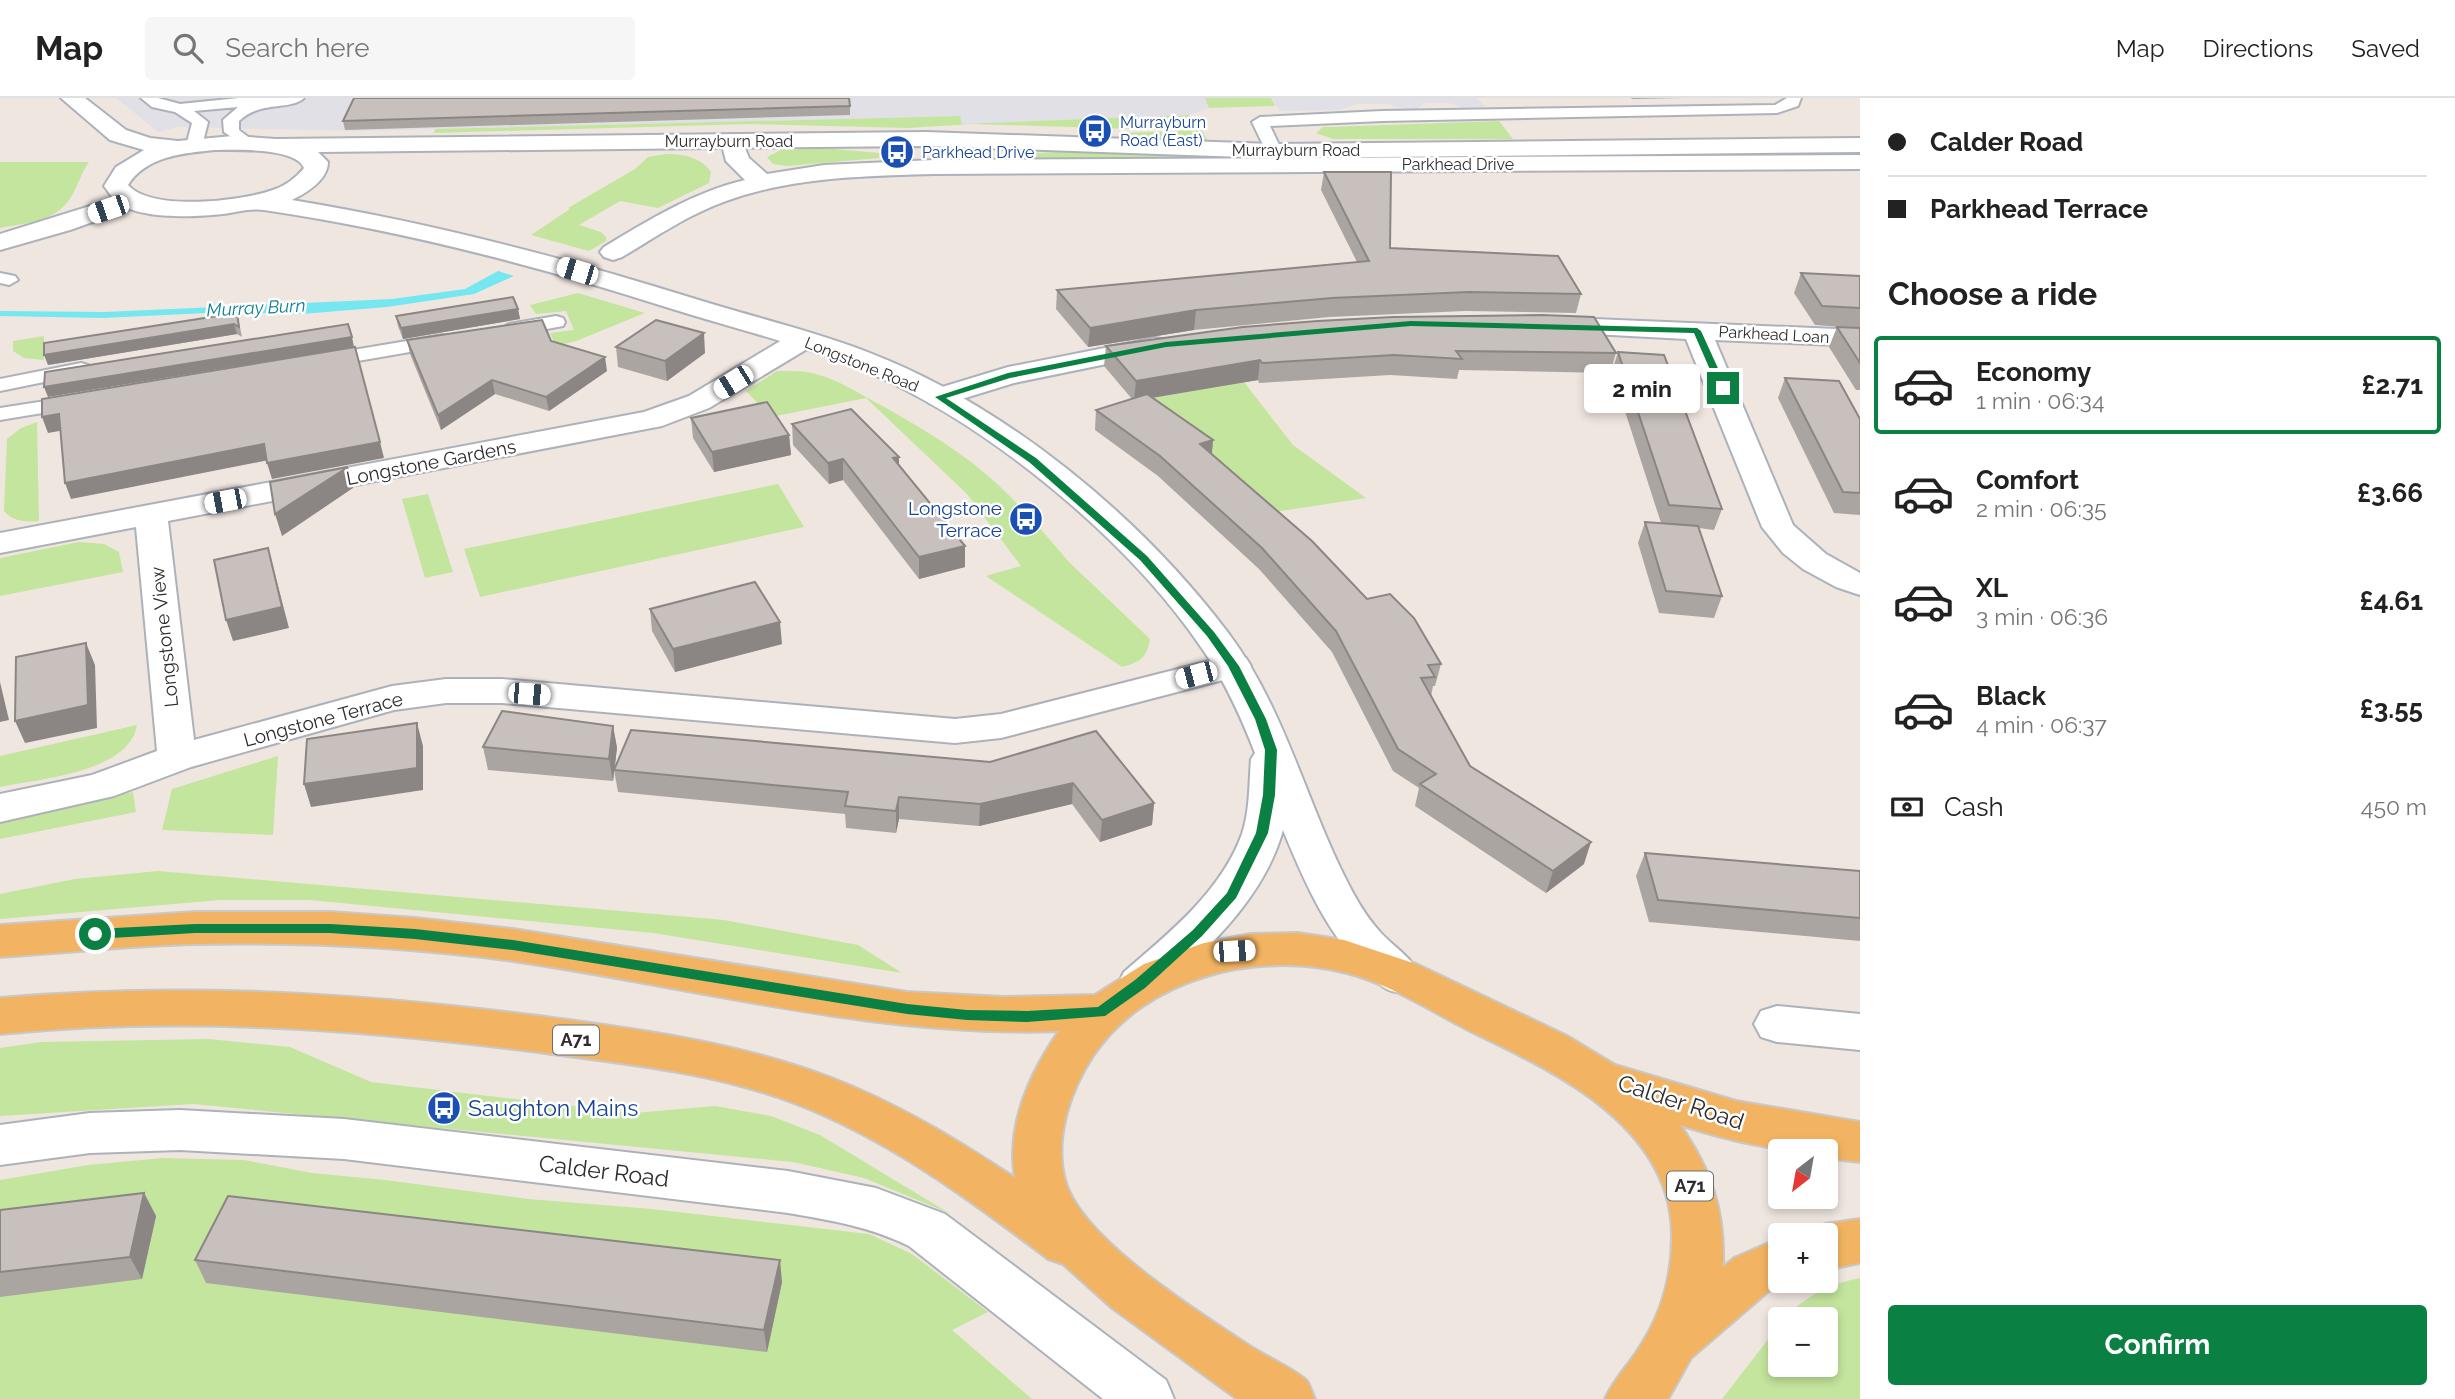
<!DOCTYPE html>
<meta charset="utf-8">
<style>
body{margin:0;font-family:Raleway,sans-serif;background:#f6f6f6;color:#222;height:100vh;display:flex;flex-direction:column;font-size:26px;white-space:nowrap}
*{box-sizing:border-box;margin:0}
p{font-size:23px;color:#767676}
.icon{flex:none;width:38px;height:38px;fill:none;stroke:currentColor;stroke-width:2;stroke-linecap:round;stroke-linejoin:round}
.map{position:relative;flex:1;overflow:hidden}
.details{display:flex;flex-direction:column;background:#fff;width:595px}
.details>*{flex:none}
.guide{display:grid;align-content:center;height:154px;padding:0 28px;background:#fff}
.needle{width:46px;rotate:211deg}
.controls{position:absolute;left:1768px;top:1041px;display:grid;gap:14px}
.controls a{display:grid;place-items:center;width:70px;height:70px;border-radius:7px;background:#fff;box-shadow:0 4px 10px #0003;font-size:35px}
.end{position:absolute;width:32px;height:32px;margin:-16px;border:9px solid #0b8043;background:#fff;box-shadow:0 0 0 4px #fff}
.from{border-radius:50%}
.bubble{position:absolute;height:49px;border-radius:7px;background:#fff;box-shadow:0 4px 10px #0003;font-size:23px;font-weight:700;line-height:49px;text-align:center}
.car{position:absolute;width:21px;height:42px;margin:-21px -10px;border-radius:9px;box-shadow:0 0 5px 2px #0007;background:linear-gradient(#fff 24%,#345 0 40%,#fff 0 76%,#345 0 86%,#fff 0)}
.guide b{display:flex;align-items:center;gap:24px;height:66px;font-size:26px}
.guide b+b{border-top:2px solid #e0e0e0}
.guide i{width:18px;height:18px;background:#222}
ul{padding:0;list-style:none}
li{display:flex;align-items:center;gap:21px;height:98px;margin:0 14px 10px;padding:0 14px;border:4px solid transparent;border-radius:7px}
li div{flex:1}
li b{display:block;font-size:26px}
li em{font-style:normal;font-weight:700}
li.on{border-color:#0b8043}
li>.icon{width:63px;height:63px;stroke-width:1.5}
h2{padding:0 28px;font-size:32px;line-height:84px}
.pay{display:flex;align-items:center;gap:18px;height:77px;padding:0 28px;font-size:26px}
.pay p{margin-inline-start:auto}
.button{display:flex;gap:14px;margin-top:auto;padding:14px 28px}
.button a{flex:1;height:80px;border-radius:7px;background:#0b8043;color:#fff;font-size:28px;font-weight:700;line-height:80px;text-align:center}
header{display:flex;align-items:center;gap:42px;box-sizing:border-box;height:98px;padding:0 35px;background:#fff;border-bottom:2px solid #e0e0e0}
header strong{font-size:33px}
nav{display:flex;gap:38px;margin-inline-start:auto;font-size:24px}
.search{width:490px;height:63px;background:#f6f6f6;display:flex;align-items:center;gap:18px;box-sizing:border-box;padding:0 24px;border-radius:7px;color:#767676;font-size:26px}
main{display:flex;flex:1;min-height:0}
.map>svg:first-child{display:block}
</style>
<header>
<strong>Map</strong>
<div class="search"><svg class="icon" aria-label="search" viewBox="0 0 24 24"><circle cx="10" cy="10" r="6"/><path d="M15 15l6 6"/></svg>Search here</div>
<nav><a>Map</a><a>Directions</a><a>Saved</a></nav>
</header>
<main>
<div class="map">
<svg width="1860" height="1301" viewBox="0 0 1860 1301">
<rect width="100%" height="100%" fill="#efe6e0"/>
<g fill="#e1e0e7">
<polygon points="116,0 1205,0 1209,10 1189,17 961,26 959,18 363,33 178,29 158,34"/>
<polygon points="1271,0 1477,0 1485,9 1463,10 1449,5 1424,5 1417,11 1405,11 1386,6 1357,6 1339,12 1280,13"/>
</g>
<g fill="#c4e59d">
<polygon points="1205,0 1271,0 1275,8 1209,10"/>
<polygon points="1189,17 1190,20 1168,21 1170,26 1193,27 1136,31 972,26 908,30 748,26 434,35 435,31 960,18 962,26"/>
<polygon points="1499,23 1513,41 1333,41 1316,35 1323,29 1331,29"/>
<polygon points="1202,32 1208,44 1164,42 1119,35"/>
<polygon points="823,50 879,55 879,60 787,68 773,66 767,59 781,52"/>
<polygon points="1087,53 1307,59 1860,57 1036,63 1035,55"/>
<path d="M666 56C683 56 701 59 711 74L709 85 658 110 620 103 579 127 601 134 606 139V143L589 153 531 137 570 111 568 110 635 71 648 59Z"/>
<path d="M0 64H89C81 75 78 88 71 99 56 124 26 125 0 130Z"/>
<polygon points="578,195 645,215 576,243 556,248 550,235 574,232 566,213 536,216 530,207"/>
<polygon points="44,238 44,262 24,260 13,253 13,243"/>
<path d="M777 273C791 273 806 272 819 277 840 283 858 295 877 305 929 334 980 364 1020 409L1014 411 1030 429 1038 428 1069 464 1150 541C1147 560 1140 564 1122 569L986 478 1021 468 967 396 866 300 771 319 746 293Z"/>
<polygon points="1244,284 1293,347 1366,400 1255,417 1133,303"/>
<path d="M37 324 39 423C26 424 13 424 4 413L7 341 21 330Z"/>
<polygon points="778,386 804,429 480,499 464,451"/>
<polygon points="428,396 453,474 425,480 402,401"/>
<polygon points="79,444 104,446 119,454 123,474 0,498 0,460"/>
<path d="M137 627C129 675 38 681 0 689V658Z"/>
<polygon points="278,658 273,737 162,732 172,691"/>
<polygon points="133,694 136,714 0,741 0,723"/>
<polygon points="158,773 724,822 858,847 902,875 653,835 310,802 220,802 0,821 0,796 75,781"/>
<polygon points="209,941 290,949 371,984 634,1015 715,1008 771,1018 820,1037 949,1115 864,1080 793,1064 193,1006 0,1018 0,950 41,944"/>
<polygon points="163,1060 244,1062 312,1075 385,1082 528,1101 652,1111 869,1136 912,1156 988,1214 952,1232 1032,1301 0,1301 0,1082 88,1067"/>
<path d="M1860 1180V1301H1722L1780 1226V1267H1825V1222L1783 1221C1804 1199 1830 1186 1860 1180Z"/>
</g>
<polygon fill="#74e7f0" points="498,173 514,178 474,196 387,209 302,216 227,214 103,220 0,218 0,213 104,214 392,201 465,191"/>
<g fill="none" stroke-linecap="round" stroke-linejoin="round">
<g stroke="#adb2ba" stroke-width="4">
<g id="service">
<path d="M141 0H158L180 6 239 0H304C290 13 261 2 239 23V32L256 45 248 50 224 34 223 22 238 9 194 13 208 24 202 48 194 53 186 48 192 25 175 14 152 9Z"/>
<polygon points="1787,0 1801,0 1798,8 1777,15 1382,23 1270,28 1282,53 1274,58 1266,53 1252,24 1260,19 1382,13 1775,7"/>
<polygon points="0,175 15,178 18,182 9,187 0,185"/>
<polygon points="556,218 563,220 565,224 563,228 509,238 500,232 509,226"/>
<polygon points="443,237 453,243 450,247 323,269 313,263 323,257"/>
<polygon points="81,265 88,267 91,271 88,275 0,293 0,281"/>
<polygon points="78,298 85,300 88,304 85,308 0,322 0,310"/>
</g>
</g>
<g stroke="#adb2ba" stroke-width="4">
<g id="minor">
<path d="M732 36 740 38 749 60 767 76 824 67 934 62 1860 57V71L934 76C864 78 792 79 726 103 689 116 656 139 622 159L613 162 604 159 600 154 604 149C649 122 694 94 745 82L726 63 721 43 724 38Z"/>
<polygon points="132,95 141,97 144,102 141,107 70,132 0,152 0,136"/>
<polygon points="1546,219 1860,232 1860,248 1715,242 1793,427 1826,456 1860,475 1860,497 1836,489 1803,471 1783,455 1762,429 1686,241 1536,233 1532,227 1536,221"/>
<polygon points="802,234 812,236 816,242 812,248 709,310 662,328 168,423 194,642 392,588 446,581 502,581 955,621 1001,616 1233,557 1246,560 1251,568 1246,576 1001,640 955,645 502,605 446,605 394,612 191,669 114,698 0,724 0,696 92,677 157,653 136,429 0,455 0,435 644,314 689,298 792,236"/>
<polygon points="1155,240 1165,242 1169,248 1165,254 1014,285 939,308 929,305 924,299 929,293 1008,269"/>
<polygon points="1777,908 1860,916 1860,952 1777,944 1761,939 1754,926 1761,913"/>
<path d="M180 1012 344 1021 788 1073 876 1090 945 1116 1166 1282 1174 1301H1103L909 1148C871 1129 830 1122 788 1115L344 1061 180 1052 90 1055 0 1067V1027L90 1015Z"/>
</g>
</g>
<g stroke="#adb2ba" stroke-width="4">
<path id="tertiary" d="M61 0H85L126 32 150 40 178 43 233 38 276 41 926 34 1274 46 1860 40V54L1274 60 926 48 318 54 328 64C328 82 306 95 292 102 427 124 558 158 689 199 749 218 811 232 870 255 1007 308 1142 420 1229 536 1287 614 1307 709 1352 793 1360 808 1369 822 1381 835 1394 849 1411 859 1420 877L1414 889C1409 890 1403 894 1398 894 1387 894 1378 885 1371 878 1328 839 1305 785 1283 732 1267 790 1223 836 1180 876 1169 886 1156 903 1140 903 1135 903 1129 899 1124 898L1118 886 1124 874C1169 835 1221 794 1242 736 1250 712 1249 686 1251 661L1255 655C1241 619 1225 583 1203 552 1130 443 992 329 872 276 806 247 735 231 666 209 534 167 401 132 264 112 251 110 236 114 223 116 195 119 140 122 117 104 112 100 108 93 104 88L116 69 144 52 110 42ZM215 52C234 52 296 49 304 70 296 80 285 88 273 92 242 103 152 114 128 87 146 58 184 55 215 52Z"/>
</g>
<g stroke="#c8c8c8" stroke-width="4">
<g id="primary">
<path d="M195 814H330L415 820 513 831 907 894 1004 899 1095 897 1144 866 1204 845 1251 836 1298 835 1344 842 1416 866 1567 938 1615 967 1736 1003 1860 1024V1064L1825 1060V1054C1775 1054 1728 1042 1680 1027 1712 1073 1725 1113 1723 1169L1734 1160 1780 1140V1183H1790L1770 1192 1691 1260 1668 1301H1605C1614 1281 1628 1268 1639 1250 1661 1217 1672 1178 1672 1139 1673 1031 1560 976 1478 937 1435 916 1393 887 1347 875 1257 852 1146 879 1093 958 1070 993 1054 1040 1065 1082 1080 1141 1203 1217 1253 1250 1266 1258 1297 1273 1306 1282 1310 1286 1312 1296 1315 1301H1237L1112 1210 1063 1166 1048 1161C969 1101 888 1041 794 1005 716 975 628 966 545 955 362 931 185 918 0 936V900C181 884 359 895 539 918 637 931 736 944 829 979 895 1004 956 1041 1015 1080 1006 1028 1030 975 1059 933 877 940 693 889 513 863 408 849 303 844 198 846 132 847 66 855 0 859V827Z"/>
<polygon points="1860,1121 1860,1165 1825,1172 1825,1138 1805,1138 1807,1133 1825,1126"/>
</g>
</g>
<use href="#service" fill="#fff" fill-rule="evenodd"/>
<use href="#minor" fill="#fff" fill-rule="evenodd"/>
<use href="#tertiary" fill="#fff" fill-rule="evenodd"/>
<use href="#primary" fill="#f2b462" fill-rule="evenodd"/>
</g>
<g fill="#aba5a2">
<polygon points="1631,0 1684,0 1632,1"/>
<polygon points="850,8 850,17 345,32 343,23"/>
<polygon points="1324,74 1390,150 1581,196 1576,215 1465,213 1329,219 1194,232 1088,249 1056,211 1057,192 1357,164 1321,92"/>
<polygon points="1801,175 1860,178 1860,292 1856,292 1829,249 1837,229 1857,230 1815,227 1794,195"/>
<polygon points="518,211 520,221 403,241 398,228 396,218"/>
<polygon points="239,225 242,239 237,236 48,267"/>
<polygon points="407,242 551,243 607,273 549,313 495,296 441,332 410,256"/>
<polygon points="1106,248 1616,255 1610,275 1459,272 1457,281 1390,277 1259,285 1258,282 1153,299 1213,342 1212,356 1367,501 1441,566 1435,588 1433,588 1431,598 1470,668 1584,766 1546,795 1415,708 1419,690 1393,673 1332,554 1259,471 1158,378 1095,332 1096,312 1132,301 1104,268"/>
<polygon points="616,249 705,255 667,283 618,269"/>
<polygon points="1618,254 1722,411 1714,432 1699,430 1722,498 1714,520 1659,515 1638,445 1645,424 1661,425 1612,273"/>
<polygon points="1785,280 1860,321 1860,417 1834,415 1778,300"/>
<polygon points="691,320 789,337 791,357 714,374 693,340"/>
<polygon points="792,326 899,359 899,367 965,469 919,481 843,382 829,386 793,347"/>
<polygon points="650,511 782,546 675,574 652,533"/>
<polygon points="613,628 617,650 613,683 488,672 483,649"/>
<polygon points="990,664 1154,705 1152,727 1100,744 1072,706 979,728 899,721 896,735 846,730 845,716 618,694 614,672"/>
<polygon points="1645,755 1860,773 1860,843 1649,824 1636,778"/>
<polygon points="144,1095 156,1118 142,1181 0,1199 0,1112"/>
<polygon points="195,1162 782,1184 767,1254 206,1185"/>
</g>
<g fill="#8b8684">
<polygon points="518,211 520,221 403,241 401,230"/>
<polygon points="1196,212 1194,232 1088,249 1090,230"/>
<polygon points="234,226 237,236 48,267 44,257"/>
<polygon points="704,235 705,255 667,283 665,263"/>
<polygon points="352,239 354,249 48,299 44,289"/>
<polygon points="605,259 607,273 549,313 546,299"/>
<polygon points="1260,262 1258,282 1134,303 1136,283"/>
<polygon points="492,282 495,296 441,332 438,317"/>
<polygon points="59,316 65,332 48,335 42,319"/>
<polygon points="789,337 791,357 714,374 712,354"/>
<polygon points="1213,342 1211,362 1200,346"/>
<polygon points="380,344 384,360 272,381 267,365"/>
<polygon points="264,346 269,362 71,401 65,385"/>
<polygon points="899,359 899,380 893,360"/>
<polygon points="843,361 843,382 829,386 828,365"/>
<polygon points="348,369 353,390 282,438 275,416"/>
<polygon points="965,448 965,469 919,481 919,459"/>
<polygon points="268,450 289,530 233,543 226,522"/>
<polygon points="780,524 782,546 675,574 673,551"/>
<polygon points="86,545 95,567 97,630 25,645 15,623"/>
<polygon points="0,584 9,622 0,624"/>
<polygon points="417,625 423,648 423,692 311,709 304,686"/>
<polygon points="613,628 617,650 613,683 609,661"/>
<polygon points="1073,685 1072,706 979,728 980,706"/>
<polygon points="899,699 899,721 896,735 896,713"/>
<polygon points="1154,705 1152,727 1100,744 1102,722"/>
<polygon points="1591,744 1584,766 1546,795 1553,773"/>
<polygon points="144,1095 156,1118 142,1181 130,1159"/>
<polygon points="780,1162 782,1184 767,1254 764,1232"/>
</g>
<g fill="#c7c0bc" stroke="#8b8684" stroke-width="2">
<polygon points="354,0 849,0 850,8 343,23"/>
<polygon points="1324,74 1391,74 1390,150 1558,158 1581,196 1469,194 1332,200 1196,212 1090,230 1057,192 1369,163"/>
<polygon points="1801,175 1860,178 1860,210 1822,208"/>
<polygon points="513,199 518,211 401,230 396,218"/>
<polygon points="237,215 239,229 234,226 44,257 44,245"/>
<polygon points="1542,217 1594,219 1616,255 1456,253 1462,261 1394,257 1262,265 1260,262 1136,283 1106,248 1243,229 1318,223 1393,219"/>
<polygon points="542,222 551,243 605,259 546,299 492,282 438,317 407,242"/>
<polygon points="656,222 704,235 665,263 616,249"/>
<polygon points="348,226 352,239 44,289 45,274"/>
<polygon points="1837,229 1860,230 1860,265"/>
<polygon points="355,249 380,344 267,365 264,346 65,385 59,316 42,319 42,301"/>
<polygon points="1618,254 1664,257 1722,411 1669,407"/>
<polygon points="1785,280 1839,283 1860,321 1860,395 1843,394"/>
<polygon points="1147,296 1213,342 1200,346 1312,443 1367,501 1390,496 1414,520 1441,566 1428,567 1435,579 1421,580 1470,668 1591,744 1553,773 1420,686 1436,676 1398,651 1336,533 1262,450 1160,358 1096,312"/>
<polygon points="767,304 789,337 712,354 691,320"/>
<polygon points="851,311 899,359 893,360 965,448 919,459 843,361 828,365 792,326"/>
<polygon points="348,369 275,416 270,384"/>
<polygon points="1645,424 1698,428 1722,498 1666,493"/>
<polygon points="268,450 282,509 226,522 214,462"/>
<polygon points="755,484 780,524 673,551 650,511"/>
<polygon points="86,545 88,607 15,623 16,559"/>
<polygon points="502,613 613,628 609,661 483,649"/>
<polygon points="417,625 417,670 304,686 307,641"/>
<polygon points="631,632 990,664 1096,633 1154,705 1102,722 1073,685 980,706 899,699 896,713 845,708 848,694 614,672"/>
<polygon points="1645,755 1860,773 1860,820 1658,802"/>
<polygon points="144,1095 130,1159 0,1174 0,1112"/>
<polygon points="228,1098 780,1162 764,1232 195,1162"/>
</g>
<polygon fill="#0b8043" points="1411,223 1697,230 1701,233 1727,290 1723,293 1718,290 1694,235 1411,228 1166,249 1010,280 946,300 1036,360 1147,458 1214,534 1239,568 1266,621 1277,652 1275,697 1268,735 1236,800 1202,838 1145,890 1105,918 1027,924 967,922 907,916 513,852 415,841 330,835 195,835 95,841 89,836 95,831 195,826 330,826 415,831 513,842 907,906 967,912 1027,913 1098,909 1135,882 1193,832 1227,795 1256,735 1263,697 1265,652 1255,621 1228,568 1207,538 1140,462 1029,364 935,299 1008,275 1166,244"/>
<defs>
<g id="bus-disc" transform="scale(1.75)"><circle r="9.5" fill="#1a4fb4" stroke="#fff"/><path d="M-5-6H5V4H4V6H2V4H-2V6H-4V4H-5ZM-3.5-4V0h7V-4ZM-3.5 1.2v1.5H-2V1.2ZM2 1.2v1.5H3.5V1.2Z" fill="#fff"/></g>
</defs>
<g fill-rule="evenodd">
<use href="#bus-disc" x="1095" y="33"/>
<use href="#bus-disc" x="897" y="54"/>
<use href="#bus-disc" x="1026" y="421"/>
<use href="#bus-disc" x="444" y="1010"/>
</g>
<g text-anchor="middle" stroke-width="5" stroke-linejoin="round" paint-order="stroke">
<g font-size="16" fill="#164399" stroke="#fff" text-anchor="start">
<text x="1120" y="30">Murrayburn<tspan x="1120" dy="18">Road (East)</tspan></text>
<text x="922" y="60">Parkhead Drive</text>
</g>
<g font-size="16" fill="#2d2d2d" stroke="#fff">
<text x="729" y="49">Murrayburn Road</text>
<text x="1296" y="58">Murrayburn Road</text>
<text x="1458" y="72">Parkhead Drive</text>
<text transform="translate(1774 236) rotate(3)" y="6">Parkhead Loan</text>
<text transform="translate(862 266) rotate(22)" y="6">Longstone Road</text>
</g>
<g font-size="18" font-style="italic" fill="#0d8094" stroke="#fff">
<text transform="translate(256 210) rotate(-3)" y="6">Murray Burn</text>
</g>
<g fill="#fff" stroke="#6c6c6c" stroke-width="2">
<rect x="553" y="927.5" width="46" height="29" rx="5"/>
<rect x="1667" y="1073.5" width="46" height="29" rx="5"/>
</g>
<g font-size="18" font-weight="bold" fill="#2d2d2d">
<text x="576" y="948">A71</text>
<text x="1690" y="1094">A71</text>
</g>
<g font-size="19" fill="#2d2d2d" stroke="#fff">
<text transform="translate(431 364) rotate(-11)" y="7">Longstone Gardens</text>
<text transform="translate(164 539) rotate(-96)" y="7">Longstone View</text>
<text transform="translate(323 621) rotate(-15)" y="7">Longstone Terrace</text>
</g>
<g font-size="19" fill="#164399" stroke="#fff" text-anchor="end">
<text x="1002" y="417">Longstone<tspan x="1002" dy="22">Terrace</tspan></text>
</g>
<g font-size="23" fill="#2d2d2d" stroke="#fff">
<text transform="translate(1681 1004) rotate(18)" y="8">Calder Road</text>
<text transform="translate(604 1073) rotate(7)" y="8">Calder Road</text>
</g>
<g font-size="23" fill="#164399" stroke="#fff" text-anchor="start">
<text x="468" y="1018">Saughton Mains</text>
</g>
</g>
</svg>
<div class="controls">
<a><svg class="needle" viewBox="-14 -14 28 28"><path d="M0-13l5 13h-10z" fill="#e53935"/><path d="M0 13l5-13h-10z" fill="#767676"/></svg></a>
<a>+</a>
<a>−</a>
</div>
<i class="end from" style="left:95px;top:836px"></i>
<i class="end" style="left:1723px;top:290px"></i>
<div class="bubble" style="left:1584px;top:266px;width:116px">2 min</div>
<i class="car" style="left:108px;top:111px;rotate:251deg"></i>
<i class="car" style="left:577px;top:173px;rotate:287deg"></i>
<i class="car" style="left:733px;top:284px;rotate:238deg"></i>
<i class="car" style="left:225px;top:403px;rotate:259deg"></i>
<i class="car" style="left:1196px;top:577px;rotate:255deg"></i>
<i class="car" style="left:529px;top:596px;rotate:95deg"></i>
<i class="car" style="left:1234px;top:853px;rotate:87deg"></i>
</div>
<section class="details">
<div class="guide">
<b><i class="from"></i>Calder Road</b>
<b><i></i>Parkhead Terrace</b>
</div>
<h2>Choose a ride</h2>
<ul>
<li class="on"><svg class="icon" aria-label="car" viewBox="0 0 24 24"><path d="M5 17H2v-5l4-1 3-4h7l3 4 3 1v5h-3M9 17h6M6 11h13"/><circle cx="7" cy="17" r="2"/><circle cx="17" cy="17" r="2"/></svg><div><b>Economy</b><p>1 min · 06:34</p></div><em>£2.71</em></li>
<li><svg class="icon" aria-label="car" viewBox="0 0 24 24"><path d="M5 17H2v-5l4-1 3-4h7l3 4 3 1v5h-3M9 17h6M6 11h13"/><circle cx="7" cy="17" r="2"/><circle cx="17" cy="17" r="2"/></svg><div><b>Comfort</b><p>2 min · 06:35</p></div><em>£3.66</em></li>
<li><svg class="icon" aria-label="car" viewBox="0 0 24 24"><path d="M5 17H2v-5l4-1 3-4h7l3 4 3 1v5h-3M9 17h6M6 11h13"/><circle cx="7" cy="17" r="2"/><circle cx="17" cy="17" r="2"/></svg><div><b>XL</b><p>3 min · 06:36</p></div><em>£4.61</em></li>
<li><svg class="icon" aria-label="car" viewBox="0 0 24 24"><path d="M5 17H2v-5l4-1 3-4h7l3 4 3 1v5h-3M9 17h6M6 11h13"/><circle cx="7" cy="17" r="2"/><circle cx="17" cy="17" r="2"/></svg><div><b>Black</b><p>4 min · 06:37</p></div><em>£3.55</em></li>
</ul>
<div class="pay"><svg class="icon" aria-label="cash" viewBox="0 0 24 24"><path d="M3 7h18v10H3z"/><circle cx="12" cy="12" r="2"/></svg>Cash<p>450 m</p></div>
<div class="button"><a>Confirm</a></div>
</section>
</main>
